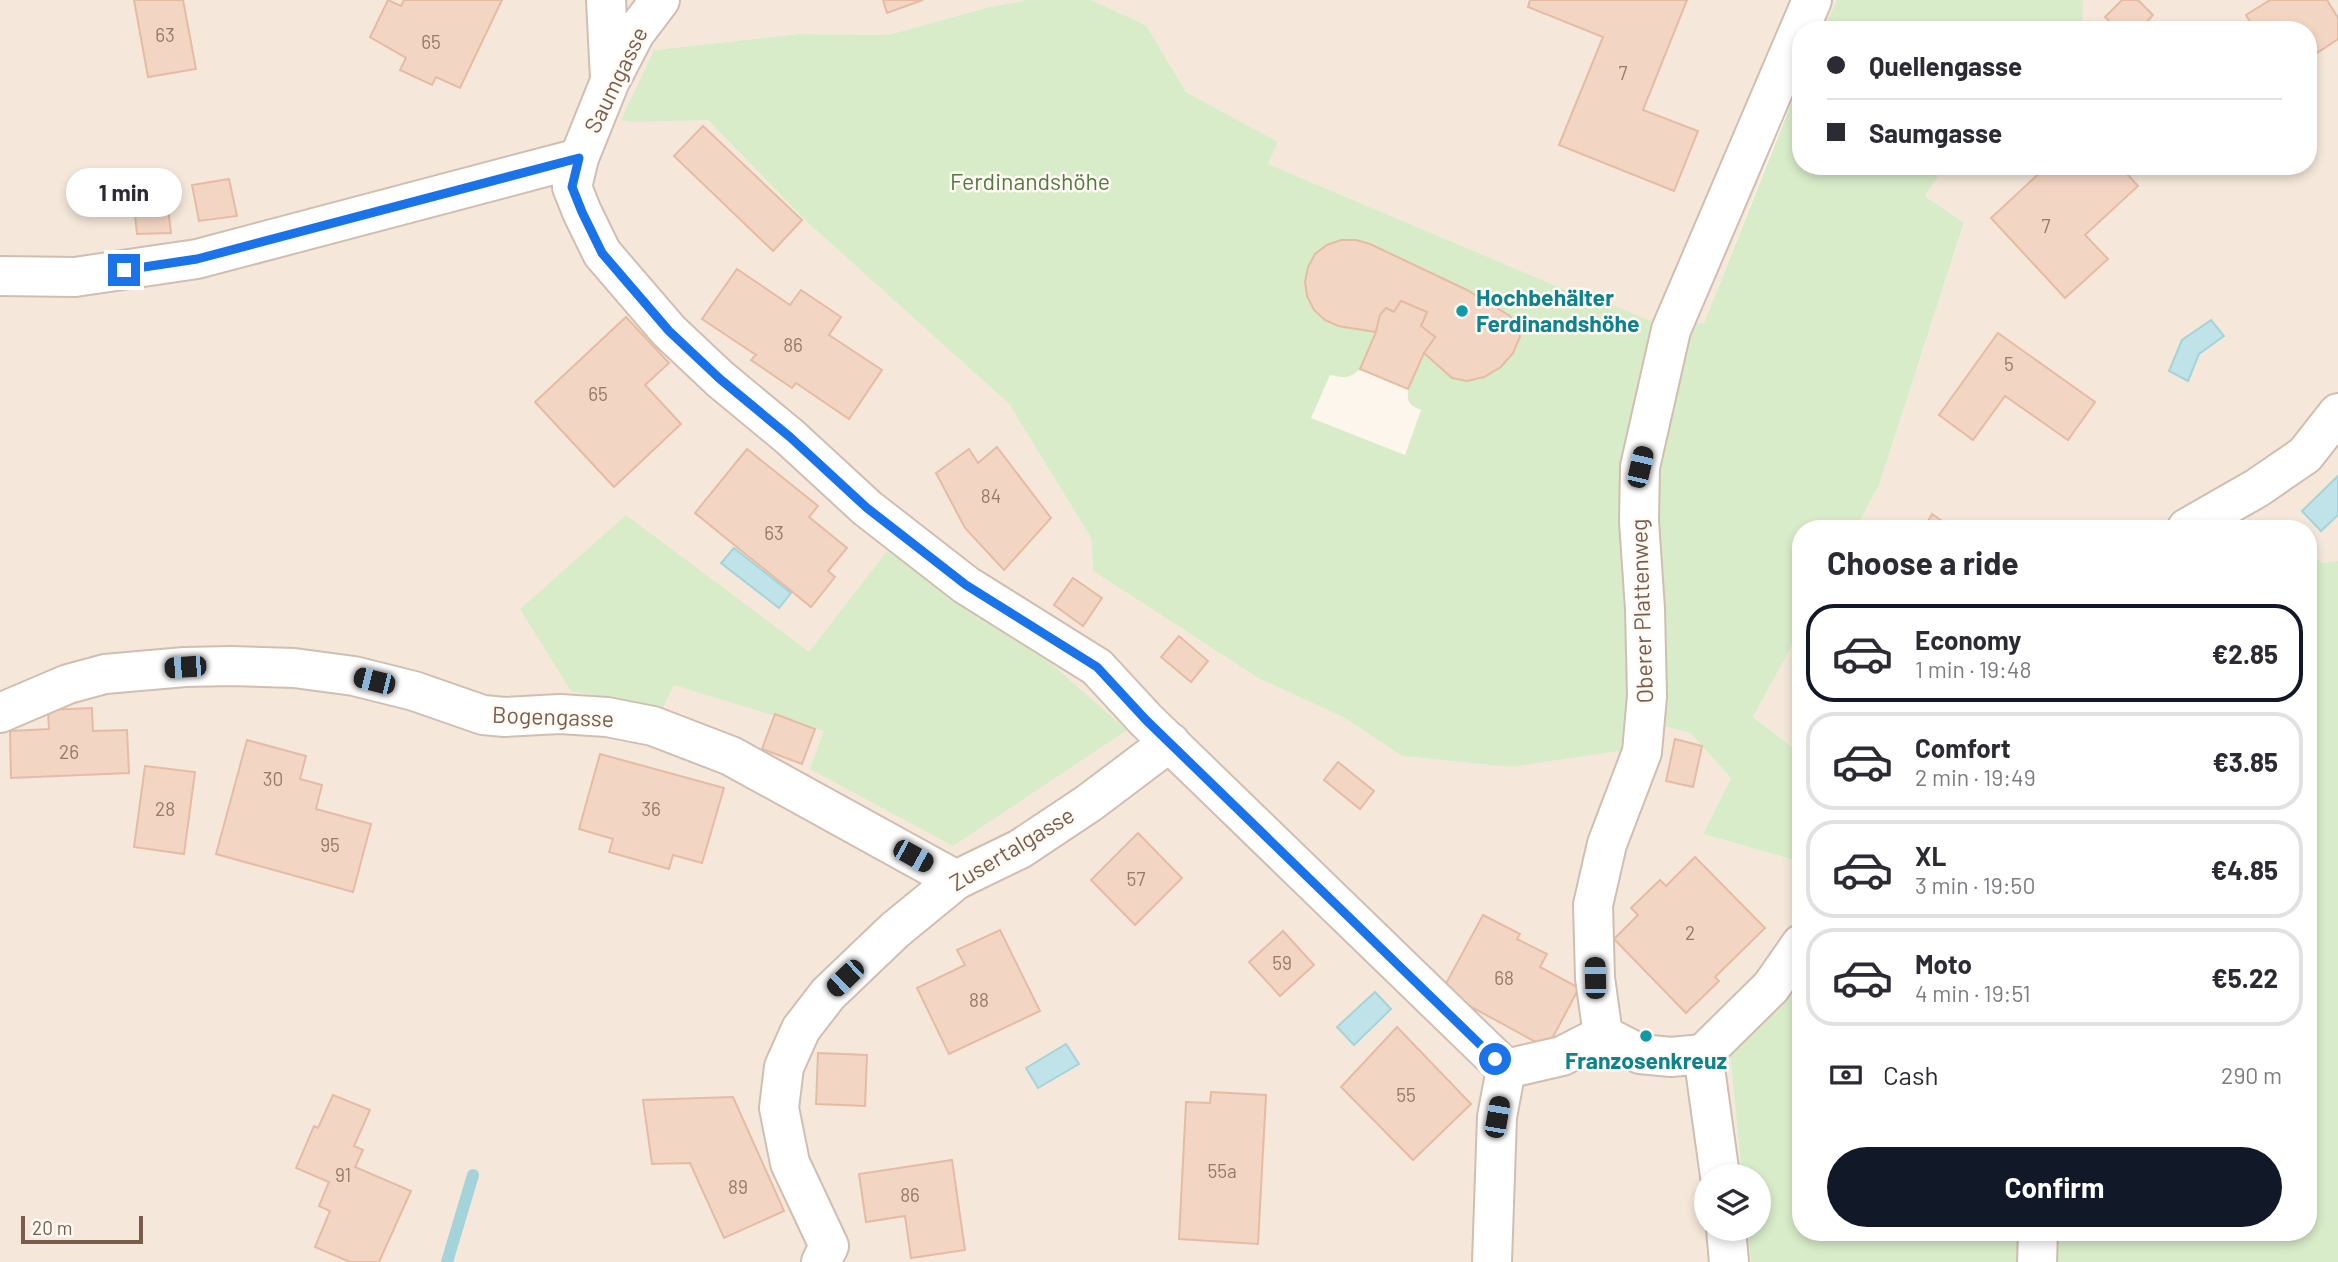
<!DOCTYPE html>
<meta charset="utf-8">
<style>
body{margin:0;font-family:Barlow,sans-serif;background:#f7f7f7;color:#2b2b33;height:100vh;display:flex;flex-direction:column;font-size:26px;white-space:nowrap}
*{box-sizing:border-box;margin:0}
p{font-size:23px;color:#7c7c81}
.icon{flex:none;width:38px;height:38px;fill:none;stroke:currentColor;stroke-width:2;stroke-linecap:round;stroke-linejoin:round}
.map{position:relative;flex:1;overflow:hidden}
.side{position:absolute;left:1792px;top:520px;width:525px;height:721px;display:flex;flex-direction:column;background:#fff;border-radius:28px;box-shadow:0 4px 10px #0003}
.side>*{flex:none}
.top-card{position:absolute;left:1792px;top:21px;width:525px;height:154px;border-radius:28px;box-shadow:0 4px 10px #0003;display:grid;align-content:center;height:154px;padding:0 35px;background:#fff}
.tools{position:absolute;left:1694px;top:1164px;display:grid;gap:14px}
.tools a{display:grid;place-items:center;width:77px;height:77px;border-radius:50%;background:#fff;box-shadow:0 4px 10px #0003;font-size:35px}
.scale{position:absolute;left:21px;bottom:18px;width:122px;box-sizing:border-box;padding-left:7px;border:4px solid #7a5c4d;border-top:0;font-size:19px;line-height:24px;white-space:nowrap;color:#7a5c4d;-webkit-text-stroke:5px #fffaf3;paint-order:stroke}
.end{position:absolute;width:32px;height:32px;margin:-16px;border:9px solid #1a73e8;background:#fff;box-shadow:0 0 0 4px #fff}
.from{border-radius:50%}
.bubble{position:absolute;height:49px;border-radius:24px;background:#fff;box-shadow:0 4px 10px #0003;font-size:23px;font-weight:700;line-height:49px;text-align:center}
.car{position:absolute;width:21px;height:42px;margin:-21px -10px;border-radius:9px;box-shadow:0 0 5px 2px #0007;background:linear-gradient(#222 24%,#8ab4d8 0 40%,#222 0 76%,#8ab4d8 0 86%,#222 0)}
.top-card b{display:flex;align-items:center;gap:24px;height:66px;font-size:26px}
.top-card b+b{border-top:2px solid #e1e1e2}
.top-card i{width:18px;height:18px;background:#2b2b33}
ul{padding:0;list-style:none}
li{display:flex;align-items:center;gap:21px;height:98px;margin:0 14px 10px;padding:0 21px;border:4px solid #e1e1e2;border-radius:28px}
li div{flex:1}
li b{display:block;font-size:26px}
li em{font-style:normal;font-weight:700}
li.active{border-color:#111827}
li>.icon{width:63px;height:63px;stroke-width:1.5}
h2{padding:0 35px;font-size:32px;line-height:84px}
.pay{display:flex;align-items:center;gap:18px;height:77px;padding:0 35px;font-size:26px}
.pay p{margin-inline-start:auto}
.button{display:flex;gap:14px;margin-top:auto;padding:14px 35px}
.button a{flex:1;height:80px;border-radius:42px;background:#111827;color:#fff;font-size:28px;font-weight:700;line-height:80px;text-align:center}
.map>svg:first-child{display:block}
</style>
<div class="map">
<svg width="2338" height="1262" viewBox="0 0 2338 1262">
<rect width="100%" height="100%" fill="#fdf6ec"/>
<g fill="#f5e8da">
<polygon points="0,0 1027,0 989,7 888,35 798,34 654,50 708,120 807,222 1009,404 1091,538 1093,571 1258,678 1345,718 1402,756 1510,767 1663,726 1690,733 1731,778 1703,834 1801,862 1801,954 1730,1055 1742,1176 1706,1176 1706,1228 1748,1229 1751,1262 0,1262"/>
<polygon points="1091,0 2338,0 2338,561 2323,563 2308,554 2308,528 2263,528 2246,519 2227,528 1856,528 1879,485 1964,224 1884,166 2308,166 2308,30 1801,30 1801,106 1791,100 1704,323 1663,326 1578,295 1268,164 1277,142 1186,92 1146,25"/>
<polygon points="1801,629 1801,754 1753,717"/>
</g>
<g fill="#d8ecc9" fill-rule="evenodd">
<path d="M1027 0H1091L1146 25 1186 92 1278 142 1268 164 1578 295 1607 303 1663 326 1704 323 1801 79V166H1944L1925 196 1964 223 1879 485 1856 528H1801V629L1753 717 1801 754V862L1703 834 1731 778 1690 733 1663 726 1619 751 1510 767 1402 756 1345 718 1258 678 1093 571 1091 538 1009 404 807 222 708 120 631 122 621 120 654 50 798 34 888 35 989 7ZM1360 369 1408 389C1407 403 1409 405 1421 410L1405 455 1311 418 1330 375C1345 378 1349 379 1360 369Z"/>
<polygon points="1837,0 2083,0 2082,30 1823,30"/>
<polygon points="626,515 809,652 887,551 1040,654 1127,730 953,846 810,769 824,731 674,685 663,707 571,691 520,609"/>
<polygon points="2308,554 2323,563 2338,561 2338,1262 1751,1262 1748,1229 1759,1228 1759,1176 1742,1176 1730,1055 1801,954 1801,1232 2308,1232"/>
</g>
<g fill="#bfe3e8" stroke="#a5d3da" stroke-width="2">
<polygon points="2211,320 2224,336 2199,354 2188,381 2169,371 2182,340"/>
<polygon points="2338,476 2338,515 2321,531 2302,511"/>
<polygon points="734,548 791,593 779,608 721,563"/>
<polygon points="1375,992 1391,1009 1354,1045 1337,1027"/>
<polygon points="1066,1044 1079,1064 1038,1088 1026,1068"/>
</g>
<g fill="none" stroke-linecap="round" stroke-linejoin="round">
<polyline stroke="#a5d3da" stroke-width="12" points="447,1262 473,1175"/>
</g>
<g fill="#f3d5c3" stroke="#e6bba3" stroke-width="2">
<polygon points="134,0 183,0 196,69 148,77"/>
<polygon points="388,0 401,6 404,0 502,0 460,88 436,77 432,85 400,70 406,58 370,37"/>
<polygon points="883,0 923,0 887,13"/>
<polygon points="1530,0 1687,0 1643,110 1698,131 1674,191 1559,145 1603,37 1528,7"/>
<polygon points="2122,0 2138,0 2153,15 2139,30 2118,30 2105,17"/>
<polygon points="2270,0 2327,0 2338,18 2338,39 2317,53 2308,43 2308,30 2255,30 2246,15"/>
<polygon points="703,126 802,220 773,251 674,156"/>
<polygon points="2047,166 2120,166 2138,186 2085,235 2108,259 2065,298 1991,218"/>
<polygon points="229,179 237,216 199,221 192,185"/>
<polygon points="165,184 171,233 137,234 132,186"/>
<polygon points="1341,240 1356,240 1370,244 1467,290 1510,316 1518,327 1520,337 1513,353 1501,367 1484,377 1467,381 1452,378 1424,353 1435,337 1421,326 1427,312 1401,301 1394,312 1386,308 1380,315 1376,332 1338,326 1325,320 1314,310 1307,296 1305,282 1308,267 1315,254 1327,245"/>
<polygon points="737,269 790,305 801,290 841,317 829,335 882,370 849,419 796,383 792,388 751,360 756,355 702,319"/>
<polygon points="1401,301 1427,312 1421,326 1435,337 1424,353 1408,389 1360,369 1376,332 1380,315 1386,308 1394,312"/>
<polygon points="626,317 669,363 645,385 681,424 614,487 535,402"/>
<polygon points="1998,333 2095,402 2068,440 2005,396 1973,440 1939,415"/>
<polygon points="997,447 1051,518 1004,570 965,528 936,473 969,449 978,463"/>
<polygon points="747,449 818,506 809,517 847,548 828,571 835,577 811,607 695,513"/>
<polygon points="1932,514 1952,528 1924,528"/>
<polygon points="1073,578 1102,598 1083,626 1054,605"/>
<polygon points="1179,636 1208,661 1191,682 1161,657"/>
<polygon points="92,708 93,731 127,730 129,773 11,778 10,731 49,729 48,710"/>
<polygon points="775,714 815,729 802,764 762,749"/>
<polygon points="1675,739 1702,746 1693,787 1666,781"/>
<polygon points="247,740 306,756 300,779 322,785 316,809 371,824 353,892 216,854"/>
<polygon points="600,754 724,788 702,863 673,855 669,869 609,852 613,839 579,829"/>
<polygon points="1338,762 1374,791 1360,809 1324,780"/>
<polygon points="145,766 195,772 184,854 134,847"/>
<polygon points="1138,833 1182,878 1135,925 1091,880"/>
<polygon points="1695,857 1765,928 1715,977 1719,981 1686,1013 1614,939 1638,915 1631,908 1660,880 1666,886"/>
<polygon points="1483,915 1520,934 1517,939 1547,954 1540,967 1579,988 1547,1048 1442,991"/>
<polygon points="1000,930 1040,1011 949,1054 917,988 965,965 957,950"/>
<polygon points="1283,931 1314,965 1280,996 1249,962"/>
<polygon points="1397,1027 1471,1104 1413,1160 1341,1087"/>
<polygon points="818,1053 867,1055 865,1106 816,1104"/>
<polygon points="1211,1092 1266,1095 1258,1244 1179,1239 1186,1102 1210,1103"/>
<polygon points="333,1095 370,1110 354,1146 363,1150 355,1167 411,1191 379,1262 350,1262 315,1247 330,1211 319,1206 329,1182 296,1168 314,1126 318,1128"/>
<polygon points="733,1097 784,1211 724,1238 690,1163 652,1164 643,1100"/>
<polygon points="952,1160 965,1250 911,1258 905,1216 866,1222 859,1174"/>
</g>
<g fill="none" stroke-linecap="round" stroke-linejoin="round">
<g stroke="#d1beb0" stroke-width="42">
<g id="minor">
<polyline points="606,0 610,79"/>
<polyline points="660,0 635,33 610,81 579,158 572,187 582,212 602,253 669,331 720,379 790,437 867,508 966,585 1097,667 1146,720 1506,1069"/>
<polyline points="0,276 75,277 197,259 579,158"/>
<polyline points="2187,528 2257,488 2305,455 2338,413"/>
<polyline points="0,713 68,684 105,674 185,667 231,666 294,668 354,676 414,691 483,715 505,717 560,714 607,717 653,726 731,756 956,880"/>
<polyline points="1603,1035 1595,978 1593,905 1607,844 1642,752 1647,696 1645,609 1639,521 1640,467 1671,330 1812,0"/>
<polyline points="1603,1035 1640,1054 1671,1057 1703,1054"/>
<polyline points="1703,1054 1771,987 1801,944"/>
<polyline points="1703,1054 1720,1176"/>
<polyline points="1506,1069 1562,1056 1603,1035"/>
<polyline points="1726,1228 1729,1262"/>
<polyline points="821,1262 829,1246 790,1163 779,1108 784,1067 801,1029 828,994 895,930 956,880 1020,849 1089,803 1170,742"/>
<polyline points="1492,1262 1497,1117 1506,1069"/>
<polyline points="2037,1262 2038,1232"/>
</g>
</g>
<use href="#minor" stroke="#fff" stroke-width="38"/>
</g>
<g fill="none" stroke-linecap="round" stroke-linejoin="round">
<polyline stroke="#1a73e8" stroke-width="9" points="124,270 197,259 579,158 572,187 582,212 602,253 669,331 720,379 790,437 867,508 966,585 1097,667 1146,720 1495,1059"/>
</g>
<g fill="#0f9aa8" stroke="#fffaf3" stroke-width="2.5">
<circle cx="1462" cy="311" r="7"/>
<circle cx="1646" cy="1036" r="7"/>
</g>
<g text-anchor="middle" stroke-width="5" stroke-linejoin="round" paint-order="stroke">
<g font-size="19" fill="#987a6a">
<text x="165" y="42">63</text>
<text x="431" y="49">65</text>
<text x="1623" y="80">7</text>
<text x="2046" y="233">7</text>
<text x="793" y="352">86</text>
<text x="2009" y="371">5</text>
<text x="598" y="401">65</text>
<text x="991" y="503">84</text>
<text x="774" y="540">63</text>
<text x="69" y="759">26</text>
<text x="273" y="786">30</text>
<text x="165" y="816">28</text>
<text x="651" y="816">36</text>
<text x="330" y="852">95</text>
<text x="1136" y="886">57</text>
<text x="1690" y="940">2</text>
<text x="1282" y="970">59</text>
<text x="1504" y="985">68</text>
<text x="979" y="1007">88</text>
<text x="1406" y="1102">55</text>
<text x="1222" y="1178">55a</text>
<text x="343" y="1182">91</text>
<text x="738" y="1194">89</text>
<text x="910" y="1202">86</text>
</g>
<g font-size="23" fill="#7a5c4d" stroke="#fffaf3">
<text transform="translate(616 80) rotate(-64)" y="8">Saumgasse</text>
<text transform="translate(1642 611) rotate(-92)" y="8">Oberer Plattenweg</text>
<text transform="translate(553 717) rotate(2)" y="8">Bogengasse</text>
<text transform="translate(1012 849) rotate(-31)" y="8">Zusertalgasse</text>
</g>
<g font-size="23" fill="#537a41" stroke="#fffaf3">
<text x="1030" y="190">Ferdinandshöhe</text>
</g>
<g font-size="23" font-weight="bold" fill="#0d838f" stroke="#fffaf3" text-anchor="start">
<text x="1476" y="306">Hochbehälter<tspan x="1476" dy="26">Ferdinandshöhe</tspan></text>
<text x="1646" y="1069" text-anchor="middle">Franzosenkreuz</text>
</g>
</g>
</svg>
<div class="tools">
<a><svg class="icon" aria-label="layers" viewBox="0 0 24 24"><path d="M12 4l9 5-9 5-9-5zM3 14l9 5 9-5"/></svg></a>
</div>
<div class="scale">20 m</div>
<i class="end from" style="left:1495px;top:1059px"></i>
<i class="end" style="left:124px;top:270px"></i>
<div class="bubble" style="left:66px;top:168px;width:116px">1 min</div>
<i class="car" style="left:1640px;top:467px;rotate:13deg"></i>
<i class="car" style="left:185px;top:667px;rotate:266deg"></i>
<i class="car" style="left:374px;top:681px;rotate:284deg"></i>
<i class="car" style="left:913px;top:856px;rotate:119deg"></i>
<i class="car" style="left:845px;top:978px;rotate:226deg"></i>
<i class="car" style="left:1595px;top:978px;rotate:359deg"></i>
<i class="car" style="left:1497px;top:1117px;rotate:10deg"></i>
<div class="top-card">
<b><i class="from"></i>Quellengasse</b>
<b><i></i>Saumgasse</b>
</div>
<section class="side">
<h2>Choose a ride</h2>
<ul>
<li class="active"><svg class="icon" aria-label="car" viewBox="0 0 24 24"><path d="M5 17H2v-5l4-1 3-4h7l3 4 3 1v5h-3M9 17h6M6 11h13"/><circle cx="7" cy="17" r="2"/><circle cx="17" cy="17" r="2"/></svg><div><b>Economy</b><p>1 min · 19:48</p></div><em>€2.85</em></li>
<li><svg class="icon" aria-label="car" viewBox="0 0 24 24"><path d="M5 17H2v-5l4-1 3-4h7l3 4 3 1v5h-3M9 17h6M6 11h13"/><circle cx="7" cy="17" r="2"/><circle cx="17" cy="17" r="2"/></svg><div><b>Comfort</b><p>2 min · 19:49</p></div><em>€3.85</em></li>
<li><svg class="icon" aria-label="car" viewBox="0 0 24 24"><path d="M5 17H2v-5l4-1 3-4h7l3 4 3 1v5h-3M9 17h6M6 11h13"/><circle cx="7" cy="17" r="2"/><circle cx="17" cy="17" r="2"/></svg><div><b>XL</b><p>3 min · 19:50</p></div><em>€4.85</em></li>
<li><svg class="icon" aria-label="car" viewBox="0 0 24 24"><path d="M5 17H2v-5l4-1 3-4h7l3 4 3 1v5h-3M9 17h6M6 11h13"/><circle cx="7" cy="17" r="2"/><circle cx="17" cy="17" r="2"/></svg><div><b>Moto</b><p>4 min · 19:51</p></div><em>€5.22</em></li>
</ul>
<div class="pay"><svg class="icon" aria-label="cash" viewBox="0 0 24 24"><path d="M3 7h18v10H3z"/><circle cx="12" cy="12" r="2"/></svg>Cash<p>290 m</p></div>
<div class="button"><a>Confirm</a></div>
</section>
</div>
